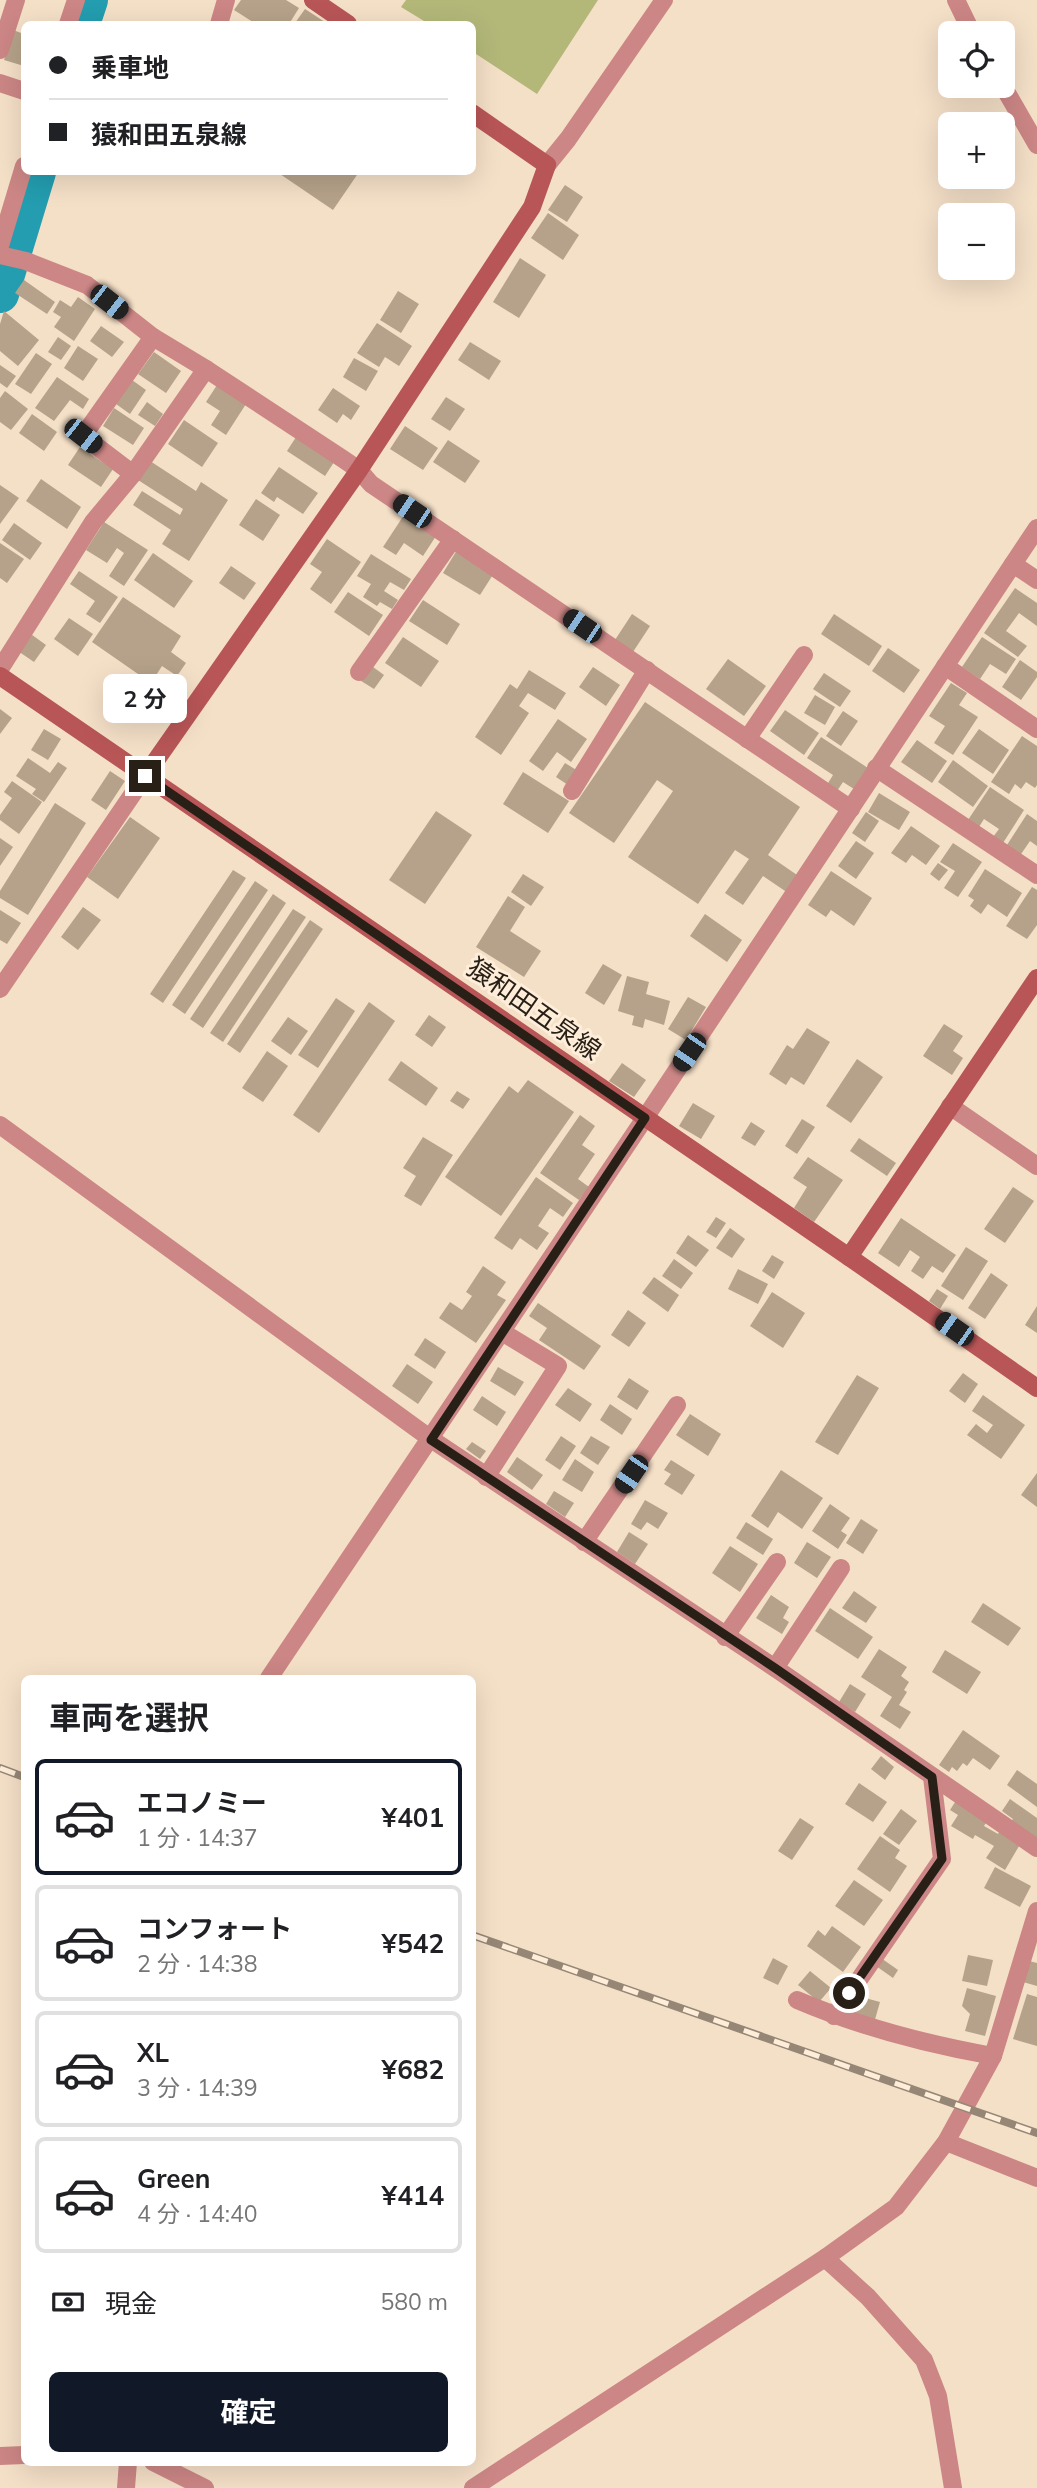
<!DOCTYPE html>
<html lang="ja">
<meta charset="utf-8">
<style>
body{margin:0;font-family:Mulish,"Noto Sans JP",sans-serif;background:#f6f6f6;color:#202124;height:100vh;display:flex;flex-direction:column;font-size:26px;white-space:nowrap}
*{box-sizing:border-box;margin:0}
p{font-size:23px;color:#757577}
.icon{flex:none;width:38px;height:38px;fill:none;stroke:currentColor;stroke-width:2;stroke-linecap:round;stroke-linejoin:round}
.map{position:relative;flex:1;overflow:hidden}
.side{position:absolute;left:21px;top:1675px;width:455px;height:791px;display:flex;flex-direction:column;background:#fff;border-radius:10px;box-shadow:0 7px 28px #0002}
.side>*{flex:none}
.guide{position:absolute;left:21px;top:21px;width:455px;height:154px;border-radius:10px;box-shadow:0 7px 28px #0002;display:grid;align-content:center;height:154px;padding:0 28px;background:#fff}
.tools{position:absolute;left:938px;top:21px;display:grid;gap:14px}
.tools a{display:grid;place-items:center;width:77px;height:77px;border-radius:10px;background:#fff;box-shadow:0 7px 28px #0002;font-size:35px}
.end{position:absolute;width:32px;height:32px;margin:-16px;border:9px solid #282017;background:#fff;box-shadow:0 0 0 4px #fff}
.from{border-radius:50%}
.bubble{position:absolute;height:49px;border-radius:10px;background:#fff;box-shadow:0 7px 28px #0002;font-size:23px;font-weight:700;line-height:49px;text-align:center}
.car{position:absolute;width:21px;height:42px;margin:-21px -10px;border-radius:9px;box-shadow:0 0 5px 2px #0007;background:linear-gradient(#222 24%,#8ab4d8 0 40%,#222 0 76%,#8ab4d8 0 86%,#222 0)}
.guide b{display:flex;align-items:center;gap:24px;height:66px;font-size:26px}
.guide b+b{border-top:2px solid #e0e0e0}
.guide i{width:18px;height:18px;background:#202124}
ul{padding:0;list-style:none}
li{display:flex;align-items:center;gap:21px;height:116px;margin:0 14px 10px;padding:0 14px;border:4px solid #e0e0e0;border-radius:10px}
li div{flex:1}
li b{display:block;font-size:26px}
li em{font-style:normal;font-weight:700}
li.active{border-color:#111827}
li>.icon{width:63px;height:63px;stroke-width:1.5}
h2{padding:0 28px;font-size:32px;line-height:84px}
.pay{display:flex;align-items:center;gap:18px;height:77px;padding:0 28px;font-size:26px}
.pay p{margin-inline-start:auto}
.action{display:flex;gap:14px;margin-top:auto;padding:14px 28px}
.action a{flex:1;height:80px;border-radius:10px;background:#111827;color:#fff;font-size:28px;font-weight:700;line-height:80px;text-align:center}
.map>svg:first-child{display:block}
</style>
<div class="map">
<svg width="1037" height="2488" viewBox="0 0 1037 2488">
<rect width="100%" height="100%" fill="#f4dfc7"/>
<polygon fill="#b3b879" points="406,0 598,0 537,94 473,52 472,24 429,24 401,7"/>
<g fill="none" stroke-linecap="round" stroke-linejoin="round">
<g stroke="#239daf" stroke-width="38">
<polyline points="81,24 89,0"/>
<polyline points="0,294 37,172"/>
</g>
</g>
<g fill="#b6a28a">
<polygon points="241,0 286,0 299,8 289,24 256,24 234,10"/>
<polygon points="305,9 328,24 295,23"/>
<polygon points="13,30 24,34 24,66 4,60"/>
<polygon points="277,172 359,172 333,210"/>
<polygon points="565,185 583,197 567,222 548,210"/>
<polygon points="548,213 579,235 563,260 531,238"/>
<polygon points="520,258 546,275 519,318 493,302"/>
<polygon points="24,280 55,302 47,314 15,293"/>
<polygon points="398,291 419,304 401,333 380,320"/>
<polygon points="78,297 95,309 74,341 54,327 61,317 53,312 60,300 71,307"/>
<polygon points="4,311 39,340 18,366 0,351 0,324"/>
<polygon points="377,323 412,346 399,366 385,357 379,367 357,353"/>
<polygon points="101,326 124,342 112,357 90,341"/>
<polygon points="58,337 71,346 61,360 48,352"/>
<polygon points="470,342 501,361 489,380 458,360"/>
<polygon points="78,346 98,359 83,381 64,368"/>
<polygon points="154,352 181,371 166,393 138,374"/>
<polygon points="36,353 52,364 31,394 15,384"/>
<polygon points="354,358 378,371 366,391 343,377"/>
<polygon points="0,365 16,376 7,388 0,383"/>
<polygon points="57,377 89,399 83,409 70,400 54,421 35,408"/>
<polygon points="132,380 146,390 130,414 116,404"/>
<polygon points="217,385 246,404 226,435 211,425 220,411 206,402"/>
<polygon points="333,388 360,406 351,420 343,414 337,423 318,410"/>
<polygon points="5,391 28,409 11,430 0,422 0,398"/>
<polygon points="446,397 465,409 450,431 431,419"/>
<polygon points="147,402 163,414 155,426 138,415"/>
<polygon points="114,408 144,428 133,445 103,426"/>
<polygon points="32,414 57,432 44,451 19,433"/>
<polygon points="184,420 218,443 202,467 168,444"/>
<polygon points="405,426 438,448 423,470 390,449"/>
<polygon points="298,434 336,459 325,476 287,451"/>
<polygon points="448,440 480,461 465,483 433,462"/>
<polygon points="80,447 113,469 101,487 68,465"/>
<polygon points="150,461 196,491 201,482 228,500 189,561 162,544 171,530 133,505 142,491 180,515 183,509 138,480"/>
<polygon points="279,467 318,493 303,514 277,497 274,502 261,493"/>
<polygon points="41,479 81,507 67,529 26,501"/>
<polygon points="0,485 19,498 0,524"/>
<polygon points="256,499 280,515 263,541 239,525"/>
<polygon points="404,515 436,536 423,556 404,543 396,555 383,547"/>
<polygon points="104,522 148,550 124,586 109,576 124,553 117,548 107,563 86,550"/>
<polygon points="14,523 42,543 30,560 2,540"/>
<polygon points="327,539 361,562 331,604 310,589 322,572 310,564"/>
<polygon points="0,543 24,559 7,583 0,578"/>
<polygon points="457,550 494,573 480,595 443,573"/>
<polygon points="153,553 193,581 174,608 134,580"/>
<polygon points="371,554 411,579 404,590 390,582 384,591 398,600 392,609 380,602 377,606 363,597 371,584 357,576"/>
<polygon points="231,566 256,583 244,600 219,583"/>
<polygon points="79,571 118,597 100,623 86,614 95,601 70,584"/>
<polygon points="1015,588 1037,603 1037,626 1019,613 1006,631 1027,646 1018,657 984,633"/>
<polygon points="348,592 383,615 369,636 334,612"/>
<polygon points="123,597 181,636 171,652 186,663 177,676 162,666 151,683 92,642"/>
<polygon points="423,600 460,624 447,645 409,621"/>
<polygon points="632,614 650,626 631,655 613,643"/>
<polygon points="834,614 882,646 869,666 821,634"/>
<polygon points="69,618 93,634 78,656 54,639"/>
<polygon points="28,632 46,645 34,662 15,649"/>
<polygon points="403,637 439,661 421,687 385,663"/>
<polygon points="982,637 1016,659 1006,674 990,664 980,679 962,667"/>
<polygon points="888,648 920,670 904,693 872,671"/>
<polygon points="728,659 766,686 744,716 706,689"/>
<polygon points="1020,660 1037,672 1037,677 1021,700 1002,687"/>
<polygon points="369,664 384,675 374,689 358,679"/>
<polygon points="593,667 620,685 606,706 579,687"/>
<polygon points="529,670 566,693 555,710 528,693 519,706 529,713 501,755 475,737 510,684 517,689"/>
<polygon points="824,673 851,691 840,707 813,689"/>
<polygon points="951,683 967,693 959,705 978,717 953,755 934,743 945,726 929,716"/>
<polygon points="815,695 835,707 825,725 804,713"/>
<polygon points="645,702 800,807 768,855 800,877 788,893 763,876 743,905 725,893 749,859 735,850 698,904 628,857 673,791 657,780 614,843 569,813"/>
<polygon points="0,709 12,718 0,734"/>
<polygon points="785,710 819,733 804,755 770,731"/>
<polygon points="843,711 858,721 841,746 826,736"/>
<polygon points="558,719 587,739 571,762 557,752 543,771 529,761"/>
<polygon points="44,729 61,739 48,760 31,750"/>
<polygon points="979,729 1009,750 993,774 962,753"/>
<polygon points="1022,736 1037,746 1037,785 1035,788 1026,782 1021,789 1015,784 1009,794 991,782"/>
<polygon points="821,737 868,768 854,789 843,782 835,794 825,788 833,775 807,758"/>
<polygon points="917,740 947,761 932,783 901,762"/>
<polygon points="28,758 50,773 58,762 67,768 44,802 32,794 36,789 16,776"/>
<polygon points="953,760 988,786 973,807 938,782"/>
<polygon points="565,763 578,771 568,785 556,777"/>
<polygon points="110,771 125,781 106,810 91,800"/>
<polygon points="523,772 569,801 548,833 503,804"/>
<polygon points="12,781 42,802 19,834 0,820 0,815 12,798 4,792"/>
<polygon points="990,787 1024,810 1003,843 993,837 999,829 984,819 977,830 966,823"/>
<polygon points="879,793 910,812 899,830 868,812"/>
<polygon points="55,803 86,823 28,915 0,898 0,891"/>
<polygon points="436,811 472,835 425,904 389,880"/>
<polygon points="866,812 879,821 865,842 852,833"/>
<polygon points="1027,814 1037,821 1037,846 1030,841 1019,857 1005,848"/>
<polygon points="130,817 160,838 118,899 87,877"/>
<polygon points="911,826 940,846 926,865 912,855 906,863 891,853"/>
<polygon points="0,838 13,847 0,866"/>
<polygon points="856,841 874,853 856,879 838,866"/>
<polygon points="953,843 982,862 958,897 944,888 955,871 940,862"/>
<polygon points="938,863 948,870 939,881 930,874"/>
<polygon points="985,869 1022,893 1007,917 988,904 981,914 970,906 974,900 968,896"/>
<polygon points="233,870 246,878 163,1003 150,994"/>
<polygon points="831,871 872,898 854,926 831,910 826,917 808,905"/>
<polygon points="523,874 544,887 531,906 511,892"/>
<polygon points="255,881 268,890 185,1014 172,1005"/>
<polygon points="1032,887 1037,890 1037,925 1027,939 1006,926"/>
<polygon points="273,894 286,903 203,1028 190,1019"/>
<polygon points="508,896 525,907 510,931 541,951 524,977 476,947"/>
<polygon points="83,907 101,920 78,950 61,937"/>
<polygon points="293,909 306,917 223,1042 210,1033"/>
<polygon points="0,910 21,923 7,944 0,940"/>
<polygon points="705,914 742,940 727,962 690,936"/>
<polygon points="310,920 323,929 240,1053 227,1044"/>
<polygon points="603,964 622,975 604,1005 585,993"/>
<polygon points="627,976 649,982 646,994 670,1001 664,1025 645,1019 643,1028 632,1025 634,1016 618,1011"/>
<polygon points="688,997 706,1007 686,1040 668,1029"/>
<polygon points="336,998 355,1011 318,1068 298,1055"/>
<polygon points="369,1002 395,1021 319,1133 293,1115"/>
<polygon points="429,1015 446,1027 432,1047 415,1035"/>
<polygon points="288,1017 308,1031 291,1055 271,1041"/>
<polygon points="944,1024 963,1036 953,1051 963,1058 952,1075 923,1056"/>
<polygon points="807,1028 830,1042 804,1085 791,1077 786,1085 769,1074 787,1045 793,1049"/>
<polygon points="267,1051 288,1066 263,1102 242,1088"/>
<polygon points="857,1059 883,1077 851,1123 826,1106"/>
<polygon points="401,1061 438,1088 426,1106 388,1080"/>
<polygon points="622,1063 646,1080 634,1097 609,1081"/>
<polygon points="528,1080 574,1112 501,1216 445,1177 509,1086 518,1093"/>
<polygon points="457,1091 470,1099 463,1109 450,1101"/>
<polygon points="693,1103 715,1116 701,1139 679,1126"/>
<polygon points="580,1115 595,1126 582,1145 595,1154 578,1179 589,1187 579,1200 540,1173"/>
<polygon points="802,1119 815,1127 797,1154 785,1146"/>
<polygon points="751,1122 765,1131 755,1146 741,1138"/>
<polygon points="423,1137 453,1155 421,1206 404,1196 416,1176 403,1168"/>
<polygon points="859,1138 896,1163 887,1176 850,1151"/>
<polygon points="808,1157 843,1180 814,1222 794,1208 807,1187 793,1178"/>
<polygon points="536,1177 573,1203 563,1217 550,1208 538,1226 549,1233 537,1250 520,1238 512,1250 494,1238"/>
<polygon points="1013,1187 1034,1201 1005,1243 984,1229"/>
<polygon points="716,1217 726,1223 716,1238 706,1232"/>
<polygon points="901,1218 956,1255 943,1273 932,1266 923,1279 911,1271 920,1257 910,1250 899,1267 878,1253"/>
<polygon points="730,1228 745,1239 732,1258 716,1248"/>
<polygon points="688,1235 709,1250 696,1267 676,1253"/>
<polygon points="966,1247 988,1261 963,1300 941,1286"/>
<polygon points="772,1255 784,1262 774,1279 762,1271"/>
<polygon points="674,1259 693,1273 681,1289 662,1276"/>
<polygon points="483,1266 506,1282 497,1295 506,1300 476,1343 439,1318 450,1302 462,1310 472,1296 466,1292"/>
<polygon points="738,1269 768,1284 758,1304 728,1289"/>
<polygon points="991,1273 1008,1285 985,1319 968,1308"/>
<polygon points="654,1277 679,1295 668,1312 642,1293"/>
<polygon points="937,1289 948,1296 940,1309 929,1301"/>
<polygon points="772,1292 805,1313 783,1348 750,1326"/>
<polygon points="538,1303 601,1346 584,1370 539,1340 547,1328 529,1316"/>
<polygon points="1037,1306 1037,1333 1025,1325"/>
<polygon points="628,1310 646,1323 629,1347 611,1335"/>
<polygon points="425,1338 446,1352 435,1369 414,1355"/>
<polygon points="407,1364 433,1382 418,1404 392,1386"/>
<polygon points="498,1367 524,1382 515,1396 490,1381"/>
<polygon points="963,1373 978,1384 965,1403 949,1391"/>
<polygon points="857,1375 879,1388 838,1455 815,1442"/>
<polygon points="629,1378 649,1391 637,1410 617,1397"/>
<polygon points="568,1388 592,1404 580,1422 555,1405"/>
<polygon points="983,1395 1025,1425 1001,1459 967,1435 976,1424 987,1433 993,1425 972,1411"/>
<polygon points="482,1396 506,1412 497,1426 473,1410"/>
<polygon points="610,1404 632,1419 622,1435 600,1420"/>
<polygon points="690,1414 721,1434 708,1456 676,1435"/>
<polygon points="561,1436 576,1446 560,1470 545,1460"/>
<polygon points="591,1436 610,1447 598,1465 580,1453"/>
<polygon points="472,1442 486,1451 480,1459 466,1449"/>
<polygon points="517,1457 543,1475 532,1490 507,1472"/>
<polygon points="575,1459 594,1472 582,1492 562,1480"/>
<polygon points="671,1460 695,1475 682,1495 664,1484 671,1474 664,1470"/>
<polygon points="781,1470 823,1498 802,1529 778,1512 768,1528 751,1516"/>
<polygon points="1037,1473 1037,1507 1021,1495"/>
<polygon points="554,1491 574,1503 565,1517 546,1504"/>
<polygon points="645,1500 668,1513 658,1529 647,1522 641,1530 631,1524"/>
<polygon points="830,1504 850,1518 841,1531 847,1535 838,1549 812,1531"/>
<polygon points="861,1519 878,1530 863,1554 846,1543"/>
<polygon points="746,1522 773,1539 763,1555 736,1538"/>
<polygon points="629,1532 648,1544 635,1564 617,1552"/>
<polygon points="807,1542 831,1557 817,1578 794,1563"/>
<polygon points="730,1546 758,1564 740,1592 712,1573"/>
<polygon points="854,1591 877,1607 866,1623 842,1608"/>
<polygon points="771,1595 789,1607 783,1618 789,1622 782,1634 756,1618"/>
<polygon points="983,1603 1021,1628 1008,1646 971,1622"/>
<polygon points="830,1608 873,1637 858,1659 815,1631"/>
<polygon points="879,1649 907,1667 901,1676 909,1682 904,1690 907,1692 899,1705 911,1712 900,1729 880,1716 892,1697 861,1677"/>
<polygon points="945,1650 981,1672 967,1694 932,1672"/>
<polygon points="850,1684 866,1694 855,1712 839,1702"/>
<polygon points="963,1730 1000,1756 990,1770 973,1758 967,1766 963,1763 957,1771 952,1767 949,1772 939,1765"/>
<polygon points="881,1756 894,1767 885,1780 871,1769"/>
<polygon points="1017,1770 1037,1784 1037,1807 1007,1785"/>
<polygon points="859,1783 887,1802 873,1822 845,1804"/>
<polygon points="957,1799 989,1818 984,1826 998,1834 1001,1828 1022,1841 1005,1870 986,1858 994,1846 975,1835 973,1839 951,1826 958,1815 950,1810"/>
<polygon points="1010,1799 1037,1818 1037,1843 1009,1824 1013,1819 1002,1811"/>
<polygon points="901,1809 917,1821 899,1845 883,1834"/>
<polygon points="800,1818 814,1827 792,1860 778,1851"/>
<polygon points="880,1836 900,1850 895,1858 907,1866 890,1892 857,1869"/>
<polygon points="995,1867 1031,1886 1020,1907 984,1888"/>
<polygon points="854,1880 883,1900 864,1926 835,1906"/>
<polygon points="832,1926 861,1947 843,1972 807,1946 818,1930 825,1936"/>
<polygon points="968,1955 993,1960 987,1986 962,1981"/>
<polygon points="773,1958 788,1966 778,1985 763,1978"/>
<polygon points="881,1958 898,1970 893,1978 876,1966"/>
<polygon points="1029,1961 1037,1963 1037,1986 1023,1982"/>
<polygon points="810,1971 831,1988 819,2002 798,1985"/>
<polygon points="967,1988 996,1996 985,2036 965,2031 970,2014 962,2006"/>
<polygon points="1027,1994 1037,1997 1037,2046 1013,2039"/>
<polygon points="854,1995 880,2002 874,2023 848,2016"/>
</g>
<g fill="none" stroke-linecap="round" stroke-linejoin="round">
<g stroke="#cb8685" stroke-width="18">
<polyline points="956,0 972,33"/>
<polyline points="68,24 76,0"/>
<polyline points="219,24 226,0"/>
<polyline points="0,50 16,0"/>
<polyline points="0,83 24,91"/>
<polyline points="1003,86 1037,145"/>
<polyline points="547,165 568,139 664,0"/>
<polyline points="0,246 24,166"/>
<polyline points="0,255 26,261 87,285 153,337 206,369 343,459 359,470 371,484 851,809"/>
<polyline points="133,474 83,436 153,337"/>
<polyline points="1013,564 1037,580"/>
<polyline points="945,666 1037,729"/>
<polyline points="0,669 93,522 133,474 206,369"/>
<polyline points="359,672 453,539"/>
<polyline points="747,739 804,655"/>
<polyline points="876,768 1037,875"/>
<polyline points="572,791 647,670"/>
<polyline points="0,989 145,776"/>
<polyline points="950,1106 1037,1166"/>
<polyline points="0,1125 431,1439 775,1668 1037,1848"/>
<polyline points="486,1477 558,1366 502,1332"/>
<polyline points="584,1542 677,1405"/>
<polyline points="725,1637 777,1562"/>
<polyline points="775,1668 841,1568"/>
<polyline points="269,1678 645,1118 1037,528"/>
<path d="M797 2000C858 2026 926 2044 993 2056"/>
<polyline points="834,2016 942,1859 932,1777"/>
<polyline points="946,2142 1037,2178"/>
<polyline points="825,2258 868,2297 924,2360 938,2396 953,2488"/>
<polyline points="0,2456 24,2455"/>
<polyline points="153,2462 205,2488"/>
<polyline points="126,2488 128,2462"/>
<polyline points="473,2488 825,2258 896,2207 946,2142 993,2056 1037,1911"/>
</g>
<g stroke="#b85557" stroke-width="18">
<polyline points="313,0 348,24"/>
<polyline points="0,676 849,1257 1037,1388"/>
<polyline points="145,776 359,470 532,207 547,165 472,113"/>
<polyline points="849,1257 1037,978"/>
</g>
<g stroke="#958675" stroke-width="8">
<g id="rail">
<polyline points="0,1768 24,1777"/>
<polyline points="472,1935 1037,2133"/>
</g>
</g>
<use href="#rail" stroke="#feedd9" stroke-width="5" stroke-dasharray="16" stroke-linecap="butt"/>
</g>
<g fill="none" stroke-linecap="round" stroke-linejoin="round">
<polyline stroke="#282017" stroke-width="9" points="145,776 645,1118 431,1440 775,1668 932,1777 942,1859 849,1993"/>
</g>
<g text-anchor="middle" stroke-width="6" stroke-linejoin="round" paint-order="stroke">
<g font-size="26" fill="#282017" stroke="#feedd9">
<text transform="translate(534 1009) rotate(35)" y="9">猿和田五泉線</text>
</g>
</g>
</svg>
<div class="tools">
<a><svg class="icon" aria-label="locate" viewBox="0 0 24 24"><circle cx="12" cy="12" r="6"/><path d="M12 2v4M12 18v4M2 12h4M18 12h4"/></svg></a>
<a>+</a>
<a>−</a>
</div>
<i class="end from" style="left:849px;top:1993px"></i>
<i class="end" style="left:145px;top:776px"></i>
<div class="bubble" style="left:103px;top:674px;width:84px">2 分</div>
<i class="car" style="left:109px;top:302px;rotate:128deg"></i>
<i class="car" style="left:83px;top:436px;rotate:128deg"></i>
<i class="car" style="left:412px;top:511px;rotate:304deg"></i>
<i class="car" style="left:582px;top:626px;rotate:304deg"></i>
<i class="car" style="left:689px;top:1052px;rotate:214deg"></i>
<i class="car" style="left:954px;top:1329px;rotate:305deg"></i>
<i class="car" style="left:631px;top:1474px;rotate:214deg"></i>
<div class="guide">
<b><i class="from"></i>乗車地</b>
<b><i></i>猿和田五泉線</b>
</div>
<section class="side">
<h2>車両を選択</h2>
<ul>
<li class="active"><svg class="icon" aria-label="car" viewBox="0 0 24 24"><path d="M5 17H2v-5l4-1 3-4h7l3 4 3 1v5h-3M9 17h6M6 11h13"/><circle cx="7" cy="17" r="2"/><circle cx="17" cy="17" r="2"/></svg><div><b>エコノミー</b><p>1 分 · 14:37</p></div><em>¥401</em></li>
<li><svg class="icon" aria-label="car" viewBox="0 0 24 24"><path d="M5 17H2v-5l4-1 3-4h7l3 4 3 1v5h-3M9 17h6M6 11h13"/><circle cx="7" cy="17" r="2"/><circle cx="17" cy="17" r="2"/></svg><div><b>コンフォート</b><p>2 分 · 14:38</p></div><em>¥542</em></li>
<li><svg class="icon" aria-label="car" viewBox="0 0 24 24"><path d="M5 17H2v-5l4-1 3-4h7l3 4 3 1v5h-3M9 17h6M6 11h13"/><circle cx="7" cy="17" r="2"/><circle cx="17" cy="17" r="2"/></svg><div><b>XL</b><p>3 分 · 14:39</p></div><em>¥682</em></li>
<li><svg class="icon" aria-label="car" viewBox="0 0 24 24"><path d="M5 17H2v-5l4-1 3-4h7l3 4 3 1v5h-3M9 17h6M6 11h13"/><circle cx="7" cy="17" r="2"/><circle cx="17" cy="17" r="2"/></svg><div><b>Green</b><p>4 分 · 14:40</p></div><em>¥414</em></li>
</ul>
<div class="pay"><svg class="icon" aria-label="cash" viewBox="0 0 24 24"><path d="M3 7h18v10H3z"/><circle cx="12" cy="12" r="2"/></svg>現金<p>580 m</p></div>
<div class="action"><a>確定</a></div>
</section>
</div>
